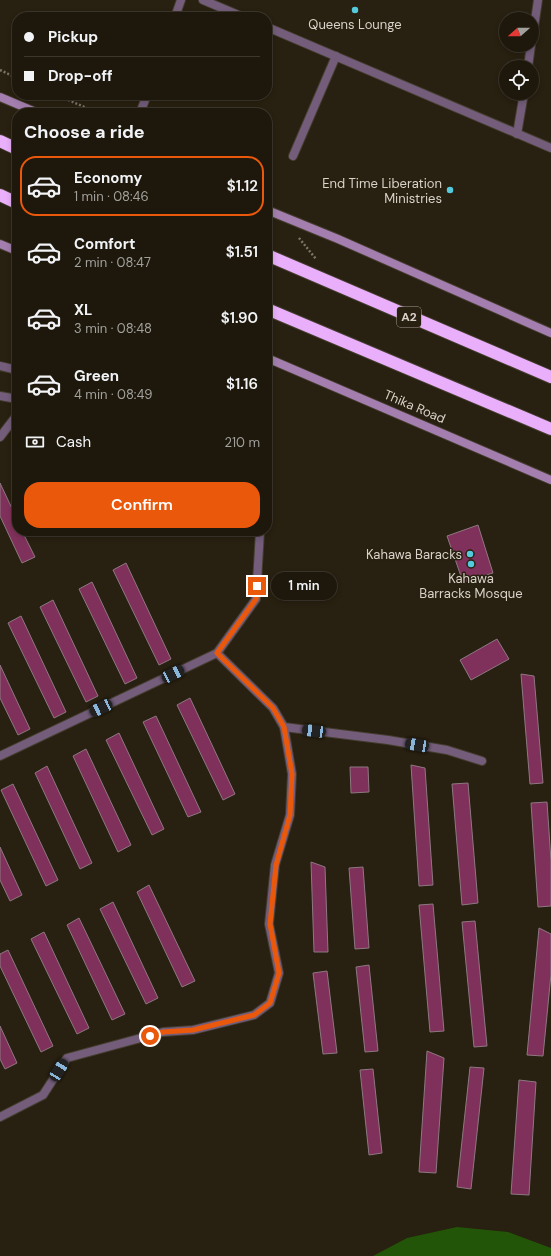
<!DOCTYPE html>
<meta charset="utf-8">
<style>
body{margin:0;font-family:"DM Sans",sans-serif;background:#262115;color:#f1f3f6;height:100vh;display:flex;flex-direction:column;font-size:15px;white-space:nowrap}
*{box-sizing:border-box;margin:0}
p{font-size:13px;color:#a1a09d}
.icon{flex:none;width:22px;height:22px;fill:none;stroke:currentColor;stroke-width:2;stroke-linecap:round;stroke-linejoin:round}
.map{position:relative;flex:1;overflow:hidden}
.details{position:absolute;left:12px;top:108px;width:260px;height:428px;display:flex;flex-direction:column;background:#1e180c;border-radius:16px;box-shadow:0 2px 6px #0003,0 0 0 1px #3c372d}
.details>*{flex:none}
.banner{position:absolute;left:12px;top:12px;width:260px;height:88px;border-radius:16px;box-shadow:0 2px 6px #0003,0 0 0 1px #3c372d;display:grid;align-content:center;height:88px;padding:0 12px;background:#1e180c}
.needle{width:26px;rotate:249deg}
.tools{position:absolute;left:499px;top:12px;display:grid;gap:8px}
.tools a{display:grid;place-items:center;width:40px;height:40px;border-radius:50%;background:#1e180c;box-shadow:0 2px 6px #0003,0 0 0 1px #3c372d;font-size:20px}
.end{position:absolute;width:18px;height:18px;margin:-9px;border:5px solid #ea580c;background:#fff;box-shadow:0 0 0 2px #fff}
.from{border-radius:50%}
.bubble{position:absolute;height:28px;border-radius:14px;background:#1e180c;box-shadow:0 2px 6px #0003,0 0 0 1px #3c372d;font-size:13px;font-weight:600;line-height:28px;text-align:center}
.car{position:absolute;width:12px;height:24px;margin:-12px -6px;border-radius:5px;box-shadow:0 0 3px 1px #0007;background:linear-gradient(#222 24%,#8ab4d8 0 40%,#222 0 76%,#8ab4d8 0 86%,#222 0)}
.banner b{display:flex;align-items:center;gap:14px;height:38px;font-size:15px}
.banner b+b{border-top:1px solid #3c372d}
.banner i{width:10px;height:10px;background:#f1f3f6}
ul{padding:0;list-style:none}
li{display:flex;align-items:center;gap:12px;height:60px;margin:0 8px 6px;padding:0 4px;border:2px solid transparent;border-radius:16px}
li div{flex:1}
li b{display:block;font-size:15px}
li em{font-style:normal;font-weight:600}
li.selected{border-color:#ea580c}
li>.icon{width:36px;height:36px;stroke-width:1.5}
h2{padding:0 12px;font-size:18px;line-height:48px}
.pay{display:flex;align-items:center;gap:10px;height:44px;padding:0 12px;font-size:15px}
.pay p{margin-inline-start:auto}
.cta{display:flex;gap:8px;margin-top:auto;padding:8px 12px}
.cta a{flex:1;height:46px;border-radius:16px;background:#ea580c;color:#fff;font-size:16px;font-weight:600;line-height:46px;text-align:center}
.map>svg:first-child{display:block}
</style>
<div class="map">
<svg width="551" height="1256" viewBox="0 0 551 1256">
<rect width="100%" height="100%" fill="#282010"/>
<polygon fill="#235508" points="457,1227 508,1232 551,1248 551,1256 373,1256 407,1238"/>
<g fill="#80315b" stroke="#8d7881">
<polygon points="0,483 17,519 17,531 22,531 35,557 22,563 0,516"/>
<polygon points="478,525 493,573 463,582 447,536"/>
<polygon points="126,563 171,659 159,665 113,570"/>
<polygon points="92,582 137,678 125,684 79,589"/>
<polygon points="53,600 98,696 86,702 40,607"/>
<polygon points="21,616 66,712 54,718 8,623"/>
<polygon points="497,639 509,659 471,680 460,660"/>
<polygon points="0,665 30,729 18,735 0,698"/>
<polygon points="521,674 534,676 543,783 530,784"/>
<polygon points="190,698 235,794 223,800 177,705"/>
<polygon points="156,716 201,812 188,817 143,722"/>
<polygon points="119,733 164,829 152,835 106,740"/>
<polygon points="86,749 131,845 118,852 73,756"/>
<polygon points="411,765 425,768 433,885 419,886"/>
<polygon points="47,766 92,863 80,869 35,773"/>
<polygon points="350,767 368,767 369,792 351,793"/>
<polygon points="468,783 478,903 462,905 452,784"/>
<polygon points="13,784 58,880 46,886 1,790"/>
<polygon points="547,802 551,861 551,906 538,907 531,803"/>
<polygon points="0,847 22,895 10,901 0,880"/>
<polygon points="311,862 325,867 328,952 314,952"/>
<polygon points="363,867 369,948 355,949 349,868"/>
<polygon points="149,885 195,981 182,987 137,892"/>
<polygon points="113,902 158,998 146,1004 100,909"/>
<polygon points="433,904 444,1031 430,1032 419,905"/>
<polygon points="79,918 125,1014 112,1020 67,925"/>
<polygon points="475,921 487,1046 474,1047 462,922"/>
<polygon points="539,928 551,934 551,974 543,1056 527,1055"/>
<polygon points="44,932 89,1028 77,1034 31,939"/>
<polygon points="8,950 53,1046 41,1052 0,966 0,954"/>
<polygon points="369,965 378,1051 365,1052 356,967"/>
<polygon points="327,971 337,1053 323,1054 313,973"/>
<polygon points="0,1026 17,1063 5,1069 0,1059"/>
<polygon points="427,1051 444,1058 436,1173 419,1172"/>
<polygon points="470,1067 484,1068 471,1189 457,1187"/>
<polygon points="373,1069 382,1153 369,1155 360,1070"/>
<polygon points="519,1080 536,1082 529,1195 511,1194"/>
</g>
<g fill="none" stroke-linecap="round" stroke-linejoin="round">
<g stroke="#443d2e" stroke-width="10">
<g id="lane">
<polyline points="175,17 181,0"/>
<polyline points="140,113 147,95"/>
<polyline points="293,156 336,56"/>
<polyline points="0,366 17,370"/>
<polyline points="0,396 17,399"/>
<polyline points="0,437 17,415"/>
<polyline points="284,727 388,740 447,750 482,761"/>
<polyline points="0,756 217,653 256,599 260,531"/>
<polyline points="0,1117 43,1095 67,1058 163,1032 193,1030 254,1015 270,1003 279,973 269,924 275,865 290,815 292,774 284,727 273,708 217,653"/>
</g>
</g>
<g stroke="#443d2e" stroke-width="10">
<g id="street">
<polyline points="203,0 243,17"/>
<polyline points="267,27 551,148"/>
<polyline points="532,41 538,0"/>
<polyline points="528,67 531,45"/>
<polyline points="517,134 524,93"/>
</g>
</g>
<g stroke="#443d2e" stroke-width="10">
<g id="secondary">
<polyline points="0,97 38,113"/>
<polyline points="267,210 338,239 551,333"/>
<polyline points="0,244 17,251"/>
<polyline points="267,358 551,480"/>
</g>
</g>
<g stroke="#443d2e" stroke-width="14">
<g id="highway">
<polyline points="0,141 17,149"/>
<polyline points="0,195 17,203"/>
<polyline points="267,255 551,377"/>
<polyline points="267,309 551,429"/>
</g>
</g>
<g stroke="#7c7568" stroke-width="2.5" stroke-dasharray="2 2" stroke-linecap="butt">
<polyline points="0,70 17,78"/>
<polyline points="57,95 98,113"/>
<polyline points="299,238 316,259"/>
</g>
<use href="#lane" stroke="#735d7a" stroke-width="8"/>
<use href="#street" stroke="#735d7a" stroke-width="8"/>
<use href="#secondary" stroke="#a37eae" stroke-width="8"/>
<use href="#highway" stroke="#e9affa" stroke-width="12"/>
</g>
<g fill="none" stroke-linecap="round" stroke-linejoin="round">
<polyline stroke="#ea580c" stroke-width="5" points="150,1036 163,1032 193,1030 254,1015 270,1003 279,973 270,924 276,865 290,815 292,774 284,727 273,708 217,653 256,599 257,586"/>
</g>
<g fill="#54cadd" stroke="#282010" stroke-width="1.5">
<circle cx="355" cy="10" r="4"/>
<circle cx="450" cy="190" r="4"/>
<circle cx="470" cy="554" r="4"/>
<circle cx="471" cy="564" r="4"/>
</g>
<g text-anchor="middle" stroke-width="3" stroke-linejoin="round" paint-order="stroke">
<rect fill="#282010" stroke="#a39d92" stroke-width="1" x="397" y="307" width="24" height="20" rx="3"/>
<g font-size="12" font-weight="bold" fill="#d8d3c9">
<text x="409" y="321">A2</text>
</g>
<g font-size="13" fill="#d8d3c9" stroke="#282010">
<text x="355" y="29">Queens Lounge</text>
<text x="442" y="188" text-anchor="end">End Time Liberation<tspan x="442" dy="15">Ministries</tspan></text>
<text x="462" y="559" text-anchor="end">Kahawa Baracks</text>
<text x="471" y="583">Kahawa<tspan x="471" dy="15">Barracks Mosque</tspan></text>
</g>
<g font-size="13" fill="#d8d3c9" stroke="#282010">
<text transform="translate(415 406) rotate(23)" y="5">Thika Road</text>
</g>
</g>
</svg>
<div class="tools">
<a><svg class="needle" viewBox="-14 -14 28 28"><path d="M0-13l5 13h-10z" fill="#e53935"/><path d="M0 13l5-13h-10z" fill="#a1a09d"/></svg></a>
<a><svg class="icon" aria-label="locate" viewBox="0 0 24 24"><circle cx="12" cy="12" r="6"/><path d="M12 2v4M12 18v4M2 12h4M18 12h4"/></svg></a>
</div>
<i class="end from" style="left:150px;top:1036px"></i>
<i class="end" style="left:257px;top:586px"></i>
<div class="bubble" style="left:271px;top:572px;width:66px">1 min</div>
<i class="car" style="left:173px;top:674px;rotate:64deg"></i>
<i class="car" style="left:101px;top:708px;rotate:245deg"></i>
<i class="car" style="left:314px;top:731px;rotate:277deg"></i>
<i class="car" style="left:417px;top:745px;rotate:280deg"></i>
<i class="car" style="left:59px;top:1070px;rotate:32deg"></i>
<div class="banner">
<b><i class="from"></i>Pickup</b>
<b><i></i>Drop-off</b>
</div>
<section class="details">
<h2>Choose a ride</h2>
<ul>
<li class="selected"><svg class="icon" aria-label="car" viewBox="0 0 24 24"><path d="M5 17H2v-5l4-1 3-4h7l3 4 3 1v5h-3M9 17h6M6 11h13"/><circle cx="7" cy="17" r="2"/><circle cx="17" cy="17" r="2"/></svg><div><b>Economy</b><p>1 min · 08:46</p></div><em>$1.12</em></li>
<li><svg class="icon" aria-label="car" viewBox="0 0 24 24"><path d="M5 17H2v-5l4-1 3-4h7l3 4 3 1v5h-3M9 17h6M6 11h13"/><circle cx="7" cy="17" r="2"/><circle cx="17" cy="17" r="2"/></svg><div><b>Comfort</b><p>2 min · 08:47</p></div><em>$1.51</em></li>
<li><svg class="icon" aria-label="car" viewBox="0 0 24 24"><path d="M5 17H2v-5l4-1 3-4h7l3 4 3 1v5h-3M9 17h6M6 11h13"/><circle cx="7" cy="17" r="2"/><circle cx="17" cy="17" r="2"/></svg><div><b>XL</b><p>3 min · 08:48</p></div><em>$1.90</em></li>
<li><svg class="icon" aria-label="car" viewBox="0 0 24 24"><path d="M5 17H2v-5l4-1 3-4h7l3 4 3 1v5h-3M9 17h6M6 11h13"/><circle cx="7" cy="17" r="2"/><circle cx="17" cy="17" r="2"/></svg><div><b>Green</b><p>4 min · 08:49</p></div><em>$1.16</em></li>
</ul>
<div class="pay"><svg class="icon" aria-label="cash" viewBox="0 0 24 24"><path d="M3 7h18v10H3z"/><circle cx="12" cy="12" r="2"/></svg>Cash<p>210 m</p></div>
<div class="cta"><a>Confirm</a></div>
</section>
</div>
